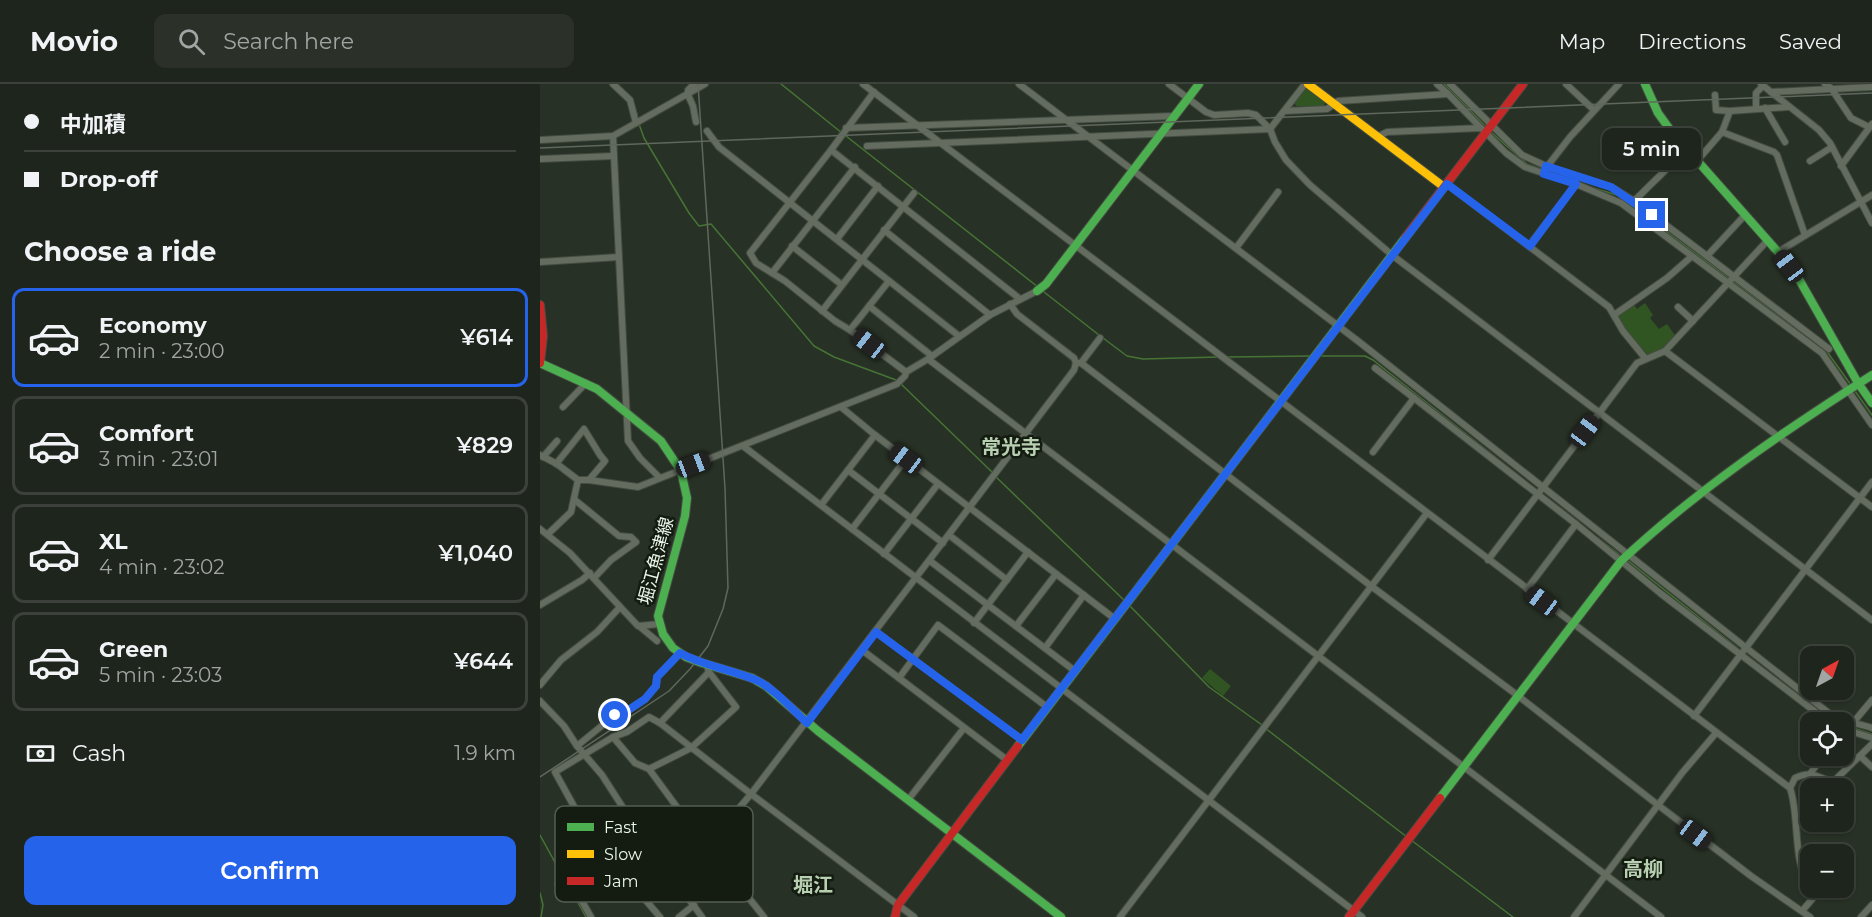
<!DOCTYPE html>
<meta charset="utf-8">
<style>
body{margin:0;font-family:Montserrat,"Noto Sans JP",sans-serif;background:#2b3129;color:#f1f3f6;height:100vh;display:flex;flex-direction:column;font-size:22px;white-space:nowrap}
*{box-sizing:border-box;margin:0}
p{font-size:20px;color:#a1a5a3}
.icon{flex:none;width:33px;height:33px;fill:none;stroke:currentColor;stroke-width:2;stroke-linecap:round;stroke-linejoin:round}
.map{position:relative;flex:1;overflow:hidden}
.side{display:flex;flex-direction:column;background:#1e251c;width:540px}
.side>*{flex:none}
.guide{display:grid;align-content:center;height:132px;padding:0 24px;background:#1e251c}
.needle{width:39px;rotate:40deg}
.buttons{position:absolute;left:1260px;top:562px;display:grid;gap:12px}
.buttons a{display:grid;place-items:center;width:54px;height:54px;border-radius:12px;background:#1e251c;box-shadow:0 2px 4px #0004,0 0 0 2px #3c423b;font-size:30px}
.end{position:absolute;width:27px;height:27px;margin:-14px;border:8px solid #2563eb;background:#fff;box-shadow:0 0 0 3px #fff}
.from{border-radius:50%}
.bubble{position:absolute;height:42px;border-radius:12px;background:#1e251c;box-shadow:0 2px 4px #0004,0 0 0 2px #3c423b;font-size:20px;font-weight:600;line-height:42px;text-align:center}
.car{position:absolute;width:18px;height:36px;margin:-18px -9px;border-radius:8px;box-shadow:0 0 4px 2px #0007;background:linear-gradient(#222 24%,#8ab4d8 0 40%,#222 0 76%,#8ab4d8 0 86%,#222 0)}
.guide b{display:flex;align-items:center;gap:21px;height:57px;font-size:22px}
.guide b+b{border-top:2px solid #3c423b}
.guide i{width:15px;height:15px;background:#f1f3f6}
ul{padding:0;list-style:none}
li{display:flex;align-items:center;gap:18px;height:99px;margin:0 12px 9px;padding:0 12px;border:3px solid #3c423b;border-radius:12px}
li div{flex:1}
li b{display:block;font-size:22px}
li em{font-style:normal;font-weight:600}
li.current{border-color:#2563eb}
li>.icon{width:54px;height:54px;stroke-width:1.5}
h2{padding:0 24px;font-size:27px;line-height:72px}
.pay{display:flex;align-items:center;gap:15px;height:66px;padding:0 24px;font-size:22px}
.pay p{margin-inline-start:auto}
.primary-button{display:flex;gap:12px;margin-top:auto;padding:12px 24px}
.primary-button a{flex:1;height:69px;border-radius:12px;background:#2563eb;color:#fff;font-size:24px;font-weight:600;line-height:69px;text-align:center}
header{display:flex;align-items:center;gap:36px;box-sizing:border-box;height:84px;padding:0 30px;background:#1e251c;border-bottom:2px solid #3c423b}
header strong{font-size:28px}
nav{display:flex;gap:33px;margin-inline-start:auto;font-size:21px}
.search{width:420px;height:54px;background:#2b3129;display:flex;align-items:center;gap:15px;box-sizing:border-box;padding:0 21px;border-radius:12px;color:#a1a5a3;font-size:22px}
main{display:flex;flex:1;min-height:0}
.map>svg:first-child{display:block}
</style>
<header>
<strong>Movio</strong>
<div class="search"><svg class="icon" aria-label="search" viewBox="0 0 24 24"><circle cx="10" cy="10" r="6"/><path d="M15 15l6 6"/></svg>Search here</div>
<nav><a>Map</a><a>Directions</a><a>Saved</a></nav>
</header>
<main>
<section class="side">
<div class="guide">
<b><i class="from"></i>中加積</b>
<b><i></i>Drop-off</b>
</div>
<h2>Choose a ride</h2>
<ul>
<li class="current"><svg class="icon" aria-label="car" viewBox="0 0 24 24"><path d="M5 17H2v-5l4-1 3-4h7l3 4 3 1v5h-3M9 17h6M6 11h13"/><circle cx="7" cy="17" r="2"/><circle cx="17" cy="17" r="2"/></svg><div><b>Economy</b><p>2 min · 23:00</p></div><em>¥614</em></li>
<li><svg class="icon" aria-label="car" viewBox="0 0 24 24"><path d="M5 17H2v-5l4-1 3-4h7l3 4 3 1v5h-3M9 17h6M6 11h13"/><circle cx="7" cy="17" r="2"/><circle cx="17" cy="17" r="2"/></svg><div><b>Comfort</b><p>3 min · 23:01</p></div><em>¥829</em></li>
<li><svg class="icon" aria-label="car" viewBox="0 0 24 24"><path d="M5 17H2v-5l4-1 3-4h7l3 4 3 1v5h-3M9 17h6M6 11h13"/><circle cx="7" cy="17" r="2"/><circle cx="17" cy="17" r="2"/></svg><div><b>XL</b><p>4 min · 23:02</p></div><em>¥1,040</em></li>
<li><svg class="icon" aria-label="car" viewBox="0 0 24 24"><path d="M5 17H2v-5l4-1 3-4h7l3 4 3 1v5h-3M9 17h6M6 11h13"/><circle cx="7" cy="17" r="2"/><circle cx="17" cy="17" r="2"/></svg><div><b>Green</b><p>5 min · 23:03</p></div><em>¥644</em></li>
</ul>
<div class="pay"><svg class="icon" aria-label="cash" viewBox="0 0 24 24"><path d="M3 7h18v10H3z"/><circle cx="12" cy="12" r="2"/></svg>Cash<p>1.9 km</p></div>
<div class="primary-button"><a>Confirm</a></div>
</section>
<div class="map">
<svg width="1332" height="833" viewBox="0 0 1332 833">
<rect width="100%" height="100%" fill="#283125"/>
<g fill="#305522">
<polygon points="766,4 785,18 784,22 756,22 754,18"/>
<polygon points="1093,219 1097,225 1105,219 1113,231 1110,234 1119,245 1127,240 1136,253 1124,264 1114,270 1108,271 1086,247 1078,232"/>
<polygon points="670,585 691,602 683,612 662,594"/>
</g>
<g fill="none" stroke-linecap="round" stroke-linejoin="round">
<g stroke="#467435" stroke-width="1.5">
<polyline points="241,0 302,49"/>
<polyline points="904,0 946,43"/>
<polyline points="93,17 97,30"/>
<polyline points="99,40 104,54 149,129 159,142 171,140 274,262 294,273 356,296"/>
<polyline points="952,49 987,80 1020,92"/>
<polyline points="306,52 498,203"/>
<polyline points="1047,102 1077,111 1190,195"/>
<polyline points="1194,198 1288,269 1311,301"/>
<polyline points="504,208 559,251"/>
<polyline points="563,254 587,272 603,275 678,273"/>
<polyline points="782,272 825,272 833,276 983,395"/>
<polyline points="686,273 771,272"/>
<polyline points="360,299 453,389"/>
<polyline points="1315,307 1332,331"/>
<polyline points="456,393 585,517"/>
<polyline points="1058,454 1080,471"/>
<polyline points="1087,476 1200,566"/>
<polyline points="590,522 669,603 722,641"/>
<polyline points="1204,569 1219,581"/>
<polyline points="725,644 867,753"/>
<polyline points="1313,644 1332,650"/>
<polyline points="0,751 23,793"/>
<polyline points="871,756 973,833"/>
<polyline points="26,797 46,833"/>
<polyline points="0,809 3,821 1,833"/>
</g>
<g stroke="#444c41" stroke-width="8">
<g id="street">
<polyline points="73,0 90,16 96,39"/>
<path d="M323 0 1250 704C1260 733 1252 778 1270 802"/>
<path d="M479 0 818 257 1290 630C1302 638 1318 639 1332 644"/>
<polyline points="629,0 666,28 674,31 708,29 716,31 730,45 735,58 746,76 770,101 852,171 1332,536"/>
<polyline points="910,0 982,71 1006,82 1071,103 1094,117"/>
<polyline points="1026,0 1054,26"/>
<polyline points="1221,0 1279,46 1290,59 1332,139"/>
<polyline points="1285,0 1291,4 1311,34 1329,43"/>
<polyline points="334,8 291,66 210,169 216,179 245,197 295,237 310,246 366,288"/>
<polyline points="1231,8 1332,3"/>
<polyline points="148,10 148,6 154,0"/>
<polyline points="908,10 941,44"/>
<polyline points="148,11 153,22 156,38"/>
<polyline points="1175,11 1176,26 1190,27 1248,23"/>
<polyline points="1225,24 1245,58"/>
<polyline points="1216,25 1216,9 1223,2"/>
<polyline points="745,27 787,25 798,17 908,10 897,0"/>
<polyline points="306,44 634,32"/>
<polyline points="167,47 179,63 419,252"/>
<polyline points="1182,48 1234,68 1237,71 1265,151"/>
<polyline points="73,52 88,357 100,374 120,394"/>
<polyline points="837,53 847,48 941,44 966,69 985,83 1036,100 1081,119 1282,269 1332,341"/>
<polyline points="0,56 73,52 165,0"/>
<polyline points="327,62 730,45 765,0"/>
<polyline points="1147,65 1094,117 1167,172"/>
<polyline points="291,66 480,215"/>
<polyline points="0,75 74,72"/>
<polyline points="1157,77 1182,48 1190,27"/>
<polyline points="1270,77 1292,63"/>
<polyline points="1301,82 1332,40"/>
<polyline points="1006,84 1030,53 1079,0"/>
<polyline points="907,100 1069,223 1083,247 1105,274"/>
<polyline points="1205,131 1167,172 1289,265"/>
<polyline points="344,146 450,231"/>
<polyline points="297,155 338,102"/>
<polyline points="252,162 302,201"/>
<polyline points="989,162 1036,100"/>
<polyline points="696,164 738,108"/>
<polyline points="1238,168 1332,111"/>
<polyline points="0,178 79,173"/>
<polyline points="232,189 315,83"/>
<polyline points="470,220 477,230 534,274 536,279 541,279 831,502 977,611 1118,721 1211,792 1270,833"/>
<polyline points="329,222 392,272"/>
<polyline points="1138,223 1153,237"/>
<polyline points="282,227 374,109"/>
<polyline points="1074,231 1127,194 1151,173"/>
<polyline points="310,246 349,197"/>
<polyline points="1125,267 1332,423"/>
<polyline points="388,275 1121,833"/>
<polyline points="541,279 560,254"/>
<polyline points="835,284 874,314"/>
<polyline points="23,323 46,299"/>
<polyline points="301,323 335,351 575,535"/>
<polyline points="203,362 822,833"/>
<polyline points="833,368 874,314 1036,440"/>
<polyline points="0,371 17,380 38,396 49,396 98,403 357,300 365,292 366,288 388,275 450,231 497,207"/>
<polyline points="3,373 17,357"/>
<polyline points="16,380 44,345 60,371 65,377 49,396"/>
<polyline points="308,386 403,459"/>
<polyline points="35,416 79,452 91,453 96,458 71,476 54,494"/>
<polyline points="281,421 335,351"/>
<polyline points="0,445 30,469 98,542 119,540"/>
<polyline points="312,445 366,375"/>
<polyline points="8,450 31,428 38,396"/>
<polyline points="409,451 467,496"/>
<polyline points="344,470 398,400"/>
<polyline points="948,476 1097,279 1125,267 1228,156"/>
<polyline points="390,477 535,587"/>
<polyline points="987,505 1036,440 1120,509 1290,639"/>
<polyline points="0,521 42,496 50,489"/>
<polyline points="434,539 488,468"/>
<polyline points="99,542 117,557"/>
<polyline points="476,542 516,490"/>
<polyline points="336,548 482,656"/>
<polyline points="505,564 544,511"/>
<polyline points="322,566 467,676"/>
<polyline points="359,594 398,541 507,623"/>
<polyline points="0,601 21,576 57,548 80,523"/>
<polyline points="1332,616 1312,640 1310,647 1332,654"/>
<polyline points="0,617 24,642 37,662 62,691 89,733 162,833"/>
<polyline points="1154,632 1332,398"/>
<polyline points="120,639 169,588"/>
<polyline points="73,653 95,679 109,685 142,730 224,833"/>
<polyline points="37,662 75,631 81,631 105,615 116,602 117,593 140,569"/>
<polyline points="1320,672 1332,683"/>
<polyline points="109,685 151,664 196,623 169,588 167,582"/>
<polyline points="1270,690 1283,672"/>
<path d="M1250 704 1255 694C1274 685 1278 696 1294 697L1332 660"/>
<polyline points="368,716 424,644"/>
<polyline points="128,785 167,762 211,710 534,286 536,279"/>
<polyline points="28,793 51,833"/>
<polyline points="18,800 28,793 58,766"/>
<polyline points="1262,827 1274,813 1272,804"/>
<polyline points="120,833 74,779 58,766 15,688 73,653 87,648 109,633 120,639 211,710 374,833"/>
<polyline points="139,833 154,821"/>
<polyline points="580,833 887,429"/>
<polyline points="1034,833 1142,689 1176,649"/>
<polyline points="1321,833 1332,821"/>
</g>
</g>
<g stroke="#444c41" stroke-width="10">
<g id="fast">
<polyline points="1105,0 1118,29 1131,47 1238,168 1260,197 1318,299 1332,319"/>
<polyline points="497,207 506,200 659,0"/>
<polyline points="0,279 57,305 121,357 141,387 147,414 145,432 118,532 123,550 133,564 146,573 162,579 212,594 226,602 278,647 521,833"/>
<polyline points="478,662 865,154"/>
<path d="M900 714 1081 477C1157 406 1244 347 1332 291"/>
</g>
</g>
<g stroke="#444c41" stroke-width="10">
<polyline id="slow" points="768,0 904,103"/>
</g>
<g stroke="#444c41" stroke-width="10">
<g id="jam">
<polyline points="865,154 983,0"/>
<polyline points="0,221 3,252 0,279"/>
<polyline points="355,833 358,821 478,662"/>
<polyline points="809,833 900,714"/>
</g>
</g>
<use href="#street" stroke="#646c60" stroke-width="6"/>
<use href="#fast" stroke="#4caf50" stroke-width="8"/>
<use href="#slow" stroke="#ffc107" stroke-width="8"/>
<use href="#jam" stroke="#c62828" stroke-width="8"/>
<g stroke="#60685e" stroke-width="1.5">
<polyline points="0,64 1332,9"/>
<polyline points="0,693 129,607 150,585 168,562 183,525 188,504 185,404 158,0"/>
</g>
</g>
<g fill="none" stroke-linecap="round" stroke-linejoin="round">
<path stroke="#2563eb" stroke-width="8" d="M75 631H81L105 615 116 602 117 593 140 569C164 582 190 585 216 596 235 605 251 624 267 639L336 548 482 656 907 100 990 162 1036 100 1004 90 1006 82 1071 103 1112 131"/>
</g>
<g text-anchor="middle" stroke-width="5" stroke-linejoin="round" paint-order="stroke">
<g font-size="18" fill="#eaf6e7" stroke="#141c11">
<text transform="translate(116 477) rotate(-75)" y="6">堀江魚津線</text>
</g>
<g font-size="20" font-weight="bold" fill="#b8cfb1" stroke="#141c11">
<text x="471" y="370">常光寺</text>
<text x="1103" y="792">高柳</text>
<text x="273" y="808">堀江</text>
</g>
</g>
<rect x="15" y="722" width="198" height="96" rx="9" fill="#141c11" stroke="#545d51" stroke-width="1.5"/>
<rect x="27" y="739" width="27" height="8" fill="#4caf50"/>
<rect x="27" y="766" width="27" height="8" fill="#ffc107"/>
<rect x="27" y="793" width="27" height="8" fill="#c62828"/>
<g font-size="16" fill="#eaf6e7">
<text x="64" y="749">Fast</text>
<text x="64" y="776">Slow</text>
<text x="64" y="803">Jam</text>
</g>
</svg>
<div class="buttons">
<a><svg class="needle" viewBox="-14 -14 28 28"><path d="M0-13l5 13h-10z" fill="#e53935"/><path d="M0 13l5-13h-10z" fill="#a1a5a3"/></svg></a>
<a><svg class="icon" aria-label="locate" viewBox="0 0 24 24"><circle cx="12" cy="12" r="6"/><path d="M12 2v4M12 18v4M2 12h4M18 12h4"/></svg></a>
<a>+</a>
<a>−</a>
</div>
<i class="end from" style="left:75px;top:631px"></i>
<i class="end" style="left:1112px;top:131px"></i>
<div class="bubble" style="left:1062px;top:44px;width:99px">5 min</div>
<i class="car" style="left:1249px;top:182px;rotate:323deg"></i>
<i class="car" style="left:329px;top:260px;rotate:308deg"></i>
<i class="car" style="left:1045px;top:347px;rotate:37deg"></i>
<i class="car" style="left:366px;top:375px;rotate:307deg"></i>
<i class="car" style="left:153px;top:381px;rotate:69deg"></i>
<i class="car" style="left:1002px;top:517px;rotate:307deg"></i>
<i class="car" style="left:1155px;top:750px;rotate:127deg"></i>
</div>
</main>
